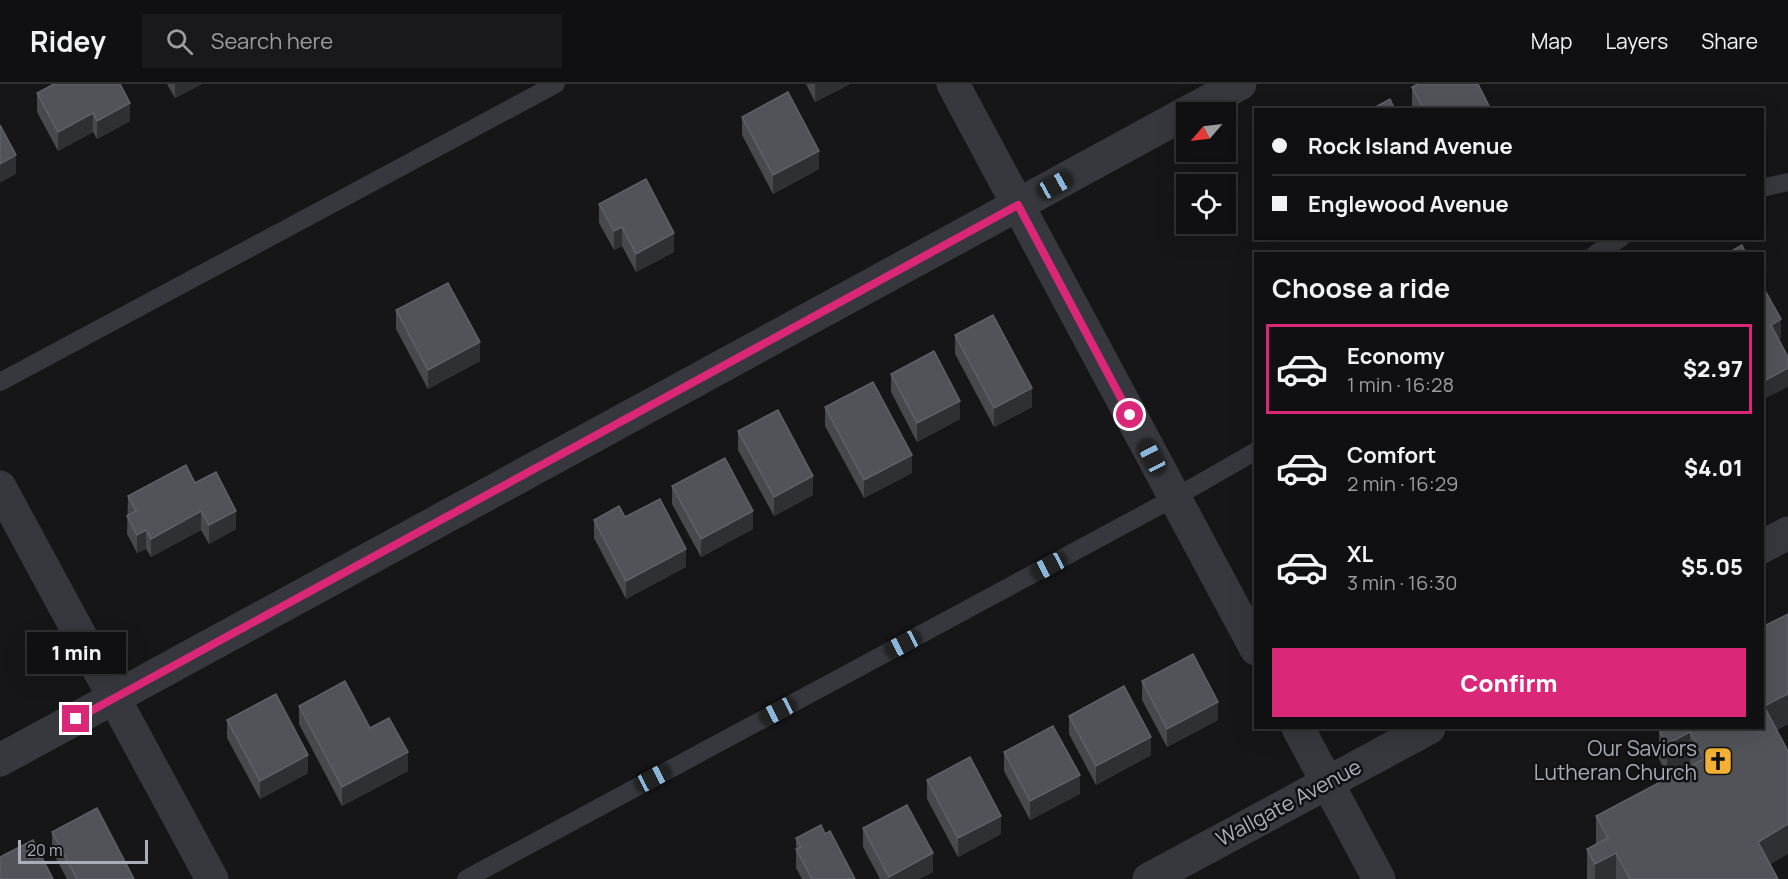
<!DOCTYPE html>
<meta charset="utf-8">
<style>
body{margin:0;font-family:Manrope,sans-serif;background:#19191b;color:#f1f3f6;height:100vh;display:flex;flex-direction:column;font-size:22px;white-space:nowrap}
*{box-sizing:border-box;margin:0}
p{font-size:20px;color:#9c9d9f}
.icon{flex:none;width:33px;height:33px;fill:none;stroke:currentColor;stroke-width:2;stroke-linecap:round;stroke-linejoin:round}
.map{position:relative;flex:1;overflow:hidden}
.details{position:absolute;left:1254px;top:168px;width:510px;height:477px;display:flex;flex-direction:column;background:#101012;border-radius:0px;box-shadow:0 6px 24px #0002,0 0 0 2px #303032}
.details>*{flex:none}
.banner{position:absolute;left:1254px;top:24px;width:510px;height:132px;border-radius:0px;box-shadow:0 6px 24px #0002,0 0 0 2px #303032;display:grid;align-content:center;height:132px;padding:0 18px;background:#101012}
.needle{width:39px;rotate:242deg}
.controls{position:absolute;left:1176px;top:18px;display:grid;gap:12px}
.controls a{display:grid;place-items:center;width:60px;height:60px;border-radius:0px;background:#101012;box-shadow:0 6px 24px #0002,0 0 0 2px #303032;font-size:30px}
.scale{position:absolute;left:18px;bottom:15px;width:130px;box-sizing:border-box;padding-left:6px;border:3px solid #a8adb8;border-top:0;font-size:16px;line-height:21px;white-space:nowrap;color:#a8adb8;-webkit-text-stroke:4px #111113;paint-order:stroke}
.end{position:absolute;width:27px;height:27px;margin:-14px;border:8px solid #db2777;background:#fff;box-shadow:0 0 0 3px #fff}
.from{border-radius:50%}
.bubble{position:absolute;height:42px;border-radius:0px;background:#101012;box-shadow:0 6px 24px #0002,0 0 0 2px #303032;font-size:20px;font-weight:800;line-height:42px;text-align:center}
.car{position:absolute;width:18px;height:36px;margin:-18px -9px;border-radius:8px;box-shadow:0 0 4px 2px #0007;background:linear-gradient(#222 24%,#8ab4d8 0 40%,#222 0 76%,#8ab4d8 0 86%,#222 0)}
.banner b{display:flex;align-items:center;gap:21px;height:57px;font-size:22px}
.banner b+b{border-top:2px solid #303032}
.banner i{width:15px;height:15px;background:#f1f3f6}
ul{padding:0;list-style:none}
li{display:flex;align-items:center;gap:18px;height:90px;margin:0 12px 9px;padding:0 6px;border:3px solid transparent;border-radius:0px}
li div{flex:1}
li b{display:block;font-size:22px}
li em{font-style:normal;font-weight:800}
li.on{border-color:#db2777}
li>.icon{width:54px;height:54px;stroke-width:1.5}
h2{padding:0 18px;font-size:27px;line-height:72px}
.button{display:flex;gap:12px;margin-top:auto;padding:12px 18px}
.button a{flex:1;height:69px;border-radius:0px;background:#db2777;color:#fff;font-size:24px;font-weight:800;line-height:69px;text-align:center}
header{display:flex;align-items:center;gap:36px;box-sizing:border-box;height:84px;padding:0 30px;background:#101012;border-bottom:2px solid #303032}
header strong{font-size:28px}
nav{display:flex;gap:33px;margin-inline-start:auto;font-size:21px}
.search{width:420px;height:54px;background:#19191b;display:flex;align-items:center;gap:15px;box-sizing:border-box;padding:0 21px;border-radius:0px;color:#9c9d9f;font-size:22px}
.map>svg:first-child{display:block}
</style>
<header>
<strong>Ridey</strong>
<div class="search"><svg class="icon" aria-label="search" viewBox="0 0 24 24"><circle cx="10" cy="10" r="6"/><path d="M15 15l6 6"/></svg>Search here</div>
<nav><a>Map</a><a>Layers</a><a>Share</a></nav>
</header>
<div class="map">
<svg width="1788" height="795" viewBox="0 0 1788 795">
<rect width="100%" height="100%" fill="#161618"/>
<g fill="none" stroke-linecap="round" stroke-linejoin="round">
<g stroke="#37383d" stroke-width="18">
<polyline points="1762,104 1788,98"/>
<polyline points="1595,170 1621,154"/>
<polyline points="0,298 556,0"/>
<polyline points="466,795 1174,414 1256,367"/>
</g>
<g stroke="#37383d" stroke-width="33">
<polyline points="953,0 1256,565"/>
<polyline points="1188,28 1240,0"/>
<polyline points="0,403 212,795"/>
<polyline points="1762,463 1788,449"/>
<polyline points="1298,644 1379,795"/>
<polyline points="0,676 1186,29"/>
<polyline points="1149,795 1429,644"/>
</g>
</g>
<g fill="#47494d">
<polygon points="167,0 202,0 175,14"/>
<polygon points="806,0 850,0 815,18"/>
<polygon points="1412,3 1491,26 1414,26 1412,22"/>
<polygon points="37,9 130,37 97,55 93,48 58,67 37,28"/>
<polygon points="742,33 819,85 773,110 742,51"/>
<polygon points="599,120 674,168 636,188 622,162 614,166 599,139"/>
<polygon points="396,226 480,277 428,305 396,245"/>
<polygon points="955,251 1032,323 994,343 955,270"/>
<polygon points="891,290 960,335 917,358 891,308"/>
<polygon points="825,323 912,389 864,414 825,342"/>
<polygon points="738,347 813,411 774,432 738,366"/>
<polygon points="195,399 236,445 209,460 201,446 151,473 146,465 137,469 127,450 128,412"/>
<polygon points="672,402 753,445 701,473 672,420"/>
<polygon points="625,433 686,483 626,515 594,454 594,436"/>
<polygon points="1142,597 1218,636 1167,663 1142,616"/>
<polygon points="299,622 370,644 408,687 342,722 299,640"/>
<polygon points="1069,632 1151,671 1096,701 1069,650"/>
<polygon points="227,636 308,689 260,715 227,654"/>
<polygon points="1788,640 1777,646 1770,781 1778,795 1587,795 1587,765 1596,760 1596,732 1691,681 1690,679 1667,691 1659,675 1659,645"/>
<polygon points="1004,668 1080,710 1030,736 1004,687"/>
<polygon points="927,696 1001,750 958,773 927,715"/>
<polygon points="863,744 933,788 919,795 880,795 863,763"/>
<polygon points="52,748 134,795 67,795 52,767"/>
<polygon points="825,750 855,795 802,795 796,784 796,754"/>
</g>
<g fill="#2f3033">
<polygon points="175,0 202,0 175,14"/>
<polygon points="815,0 850,0 815,18"/>
<polygon points="130,19 130,37 97,55 97,37"/>
<polygon points="93,29 93,48 58,67 58,48"/>
<polygon points="819,67 819,85 773,110 773,91"/>
<polygon points="16,71 16,90 0,99 0,80"/>
<polygon points="622,143 622,162 614,166 614,147"/>
<polygon points="674,149 674,168 636,188 636,170"/>
<polygon points="1781,235 1781,254 1771,259 1771,241"/>
<polygon points="480,258 480,277 428,305 428,286"/>
<polygon points="1788,284 1788,303 1762,316 1762,298"/>
<polygon points="1032,304 1032,323 994,343 994,324"/>
<polygon points="960,317 960,335 917,358 917,339"/>
<polygon points="912,371 912,389 864,414 864,396"/>
<polygon points="813,392 813,411 774,432 774,413"/>
<polygon points="201,427 201,446 151,473 151,455"/>
<polygon points="236,427 236,445 209,460 209,441"/>
<polygon points="753,427 753,445 701,473 701,455"/>
<polygon points="146,446 146,465 137,469 137,451"/>
<polygon points="686,465 686,483 626,515 626,497"/>
<polygon points="1788,610 1788,640 1764,652 1764,622"/>
<polygon points="1218,618 1218,636 1167,663 1167,645"/>
<polygon points="1690,648 1690,679 1667,691 1667,660"/>
<polygon points="1151,653 1151,671 1096,701 1096,682"/>
<polygon points="408,668 408,687 342,722 342,703"/>
<polygon points="308,671 308,689 260,715 260,697"/>
<polygon points="1080,691 1080,710 1030,736 1030,717"/>
<polygon points="1001,732 1001,750 958,773 958,754"/>
<polygon points="1788,740 1788,770 1758,788 1758,758"/>
<polygon points="933,769 933,788 919,795 889,795 889,793"/>
<polygon points="1616,769 1616,795 1595,795 1595,780"/>
</g>
<g fill="#525359" stroke="#5f6168" stroke-width="1.5">
<polygon points="54,0 120,0 130,19 97,37 93,29 58,48 37,9"/>
<polygon points="1418,0 1478,0 1491,26 1424,26 1412,3"/>
<polygon points="788,8 819,67 773,91 742,33"/>
<polygon points="1390,15 1395,26 1370,26"/>
<polygon points="0,41 16,71 0,80"/>
<polygon points="646,95 674,149 636,170 622,143 614,147 599,120"/>
<polygon points="1742,161 1746,170 1726,170"/>
<polygon points="448,199 480,258 428,286 396,226"/>
<polygon points="1762,201 1781,235 1771,241 1788,273 1788,284 1762,298"/>
<polygon points="993,231 1032,304 994,324 955,251"/>
<polygon points="934,267 960,317 917,339 891,290"/>
<polygon points="873,298 912,371 864,396 825,323"/>
<polygon points="778,326 813,392 774,413 738,347"/>
<polygon points="725,374 753,427 701,455 672,402"/>
<polygon points="186,381 195,399 216,388 236,427 209,441 201,427 151,455 146,446 137,451 127,432 136,427 128,412"/>
<polygon points="660,415 686,465 626,497 594,436 619,422 625,433"/>
<polygon points="1788,530 1788,610 1764,622 1788,667 1788,740 1758,758 1778,795 1630,795 1616,769 1595,780 1587,765 1608,754 1596,732 1704,675 1690,648 1667,660 1659,645 1661,644 1762,644 1762,543"/>
<polygon points="1193,570 1218,618 1167,645 1142,597"/>
<polygon points="345,597 370,644 389,634 408,668 342,703 299,622"/>
<polygon points="1124,602 1151,653 1096,682 1069,632"/>
<polygon points="276,610 308,671 260,697 227,636"/>
<polygon points="1053,642 1080,691 1030,717 1004,668"/>
<polygon points="970,673 1001,732 958,754 927,696"/>
<polygon points="907,721 933,769 889,793 863,744"/>
<polygon points="97,724 134,795 77,795 52,748"/>
<polygon points="821,741 825,750 830,747 855,795 812,795 796,765 801,763 796,754"/>
<polygon points="33,756 53,795 0,795 0,773"/>
</g>
<g fill="none" stroke-linecap="round" stroke-linejoin="round">
<polyline stroke="#db2777" stroke-width="8" points="76,635 1018,121 1130,331"/>
</g>
<defs>
<g id="church-square" transform="scale(1.5)"><rect x="-9" y="-9" width="18" height="18" rx="4" fill="#f2b134" stroke="#111113"/><path d="M-1.2-6h2.4v3.5h3.3v2.4h-3.3V6h-2.4V-.1h-3.3v-2.4h3.3Z" fill="#111"/></g>
</defs>
<g fill-rule="evenodd">
<use href="#church-square" x="1718" y="677"/>
</g>
<g text-anchor="middle" stroke-width="5" stroke-linejoin="round" paint-order="stroke">
<g font-size="21" fill="#a8adb8" stroke="#111113" text-anchor="end">
<text x="1697" y="672">Our Saviors<tspan x="1697" dy="24">Lutheran Church</tspan></text>
</g>
<g font-size="21" fill="#a8adb8" stroke="#111113">
<text transform="translate(1289 719) rotate(-28)" y="7">Wallgate Avenue</text>
</g>
</g>
</svg>
<div class="controls">
<a><svg class="needle" viewBox="-14 -14 28 28"><path d="M0-13l5 13h-10z" fill="#e53935"/><path d="M0 13l5-13h-10z" fill="#9c9d9f"/></svg></a>
<a><svg class="icon" aria-label="locate" viewBox="0 0 24 24"><circle cx="12" cy="12" r="6"/><path d="M12 2v4M12 18v4M2 12h4M18 12h4"/></svg></a>
</div>
<div class="scale">20 m</div>
<i class="end from" style="left:1130px;top:331px"></i>
<i class="end" style="left:76px;top:635px"></i>
<div class="bubble" style="left:27px;top:548px;width:99px">1 min</div>
<i class="car" style="left:1055px;top:101px;rotate:61deg"></i>
<i class="car" style="left:1152px;top:373px;rotate:332deg"></i>
<i class="car" style="left:1049px;top:482px;rotate:242deg"></i>
<i class="car" style="left:903px;top:560px;rotate:242deg"></i>
<i class="car" style="left:778px;top:627px;rotate:242deg"></i>
<i class="car" style="left:653px;top:694px;rotate:62deg"></i>
<div class="banner">
<b><i class="from"></i>Rock Island Avenue</b>
<b><i></i>Englewood Avenue</b>
</div>
<section class="details">
<h2>Choose a ride</h2>
<ul>
<li class="on"><svg class="icon" aria-label="car" viewBox="0 0 24 24"><path d="M5 17H2v-5l4-1 3-4h7l3 4 3 1v5h-3M9 17h6M6 11h13"/><circle cx="7" cy="17" r="2"/><circle cx="17" cy="17" r="2"/></svg><div><b>Economy</b><p>1 min · 16:28</p></div><em>$2.97</em></li>
<li><svg class="icon" aria-label="car" viewBox="0 0 24 24"><path d="M5 17H2v-5l4-1 3-4h7l3 4 3 1v5h-3M9 17h6M6 11h13"/><circle cx="7" cy="17" r="2"/><circle cx="17" cy="17" r="2"/></svg><div><b>Comfort</b><p>2 min · 16:29</p></div><em>$4.01</em></li>
<li><svg class="icon" aria-label="car" viewBox="0 0 24 24"><path d="M5 17H2v-5l4-1 3-4h7l3 4 3 1v5h-3M9 17h6M6 11h13"/><circle cx="7" cy="17" r="2"/><circle cx="17" cy="17" r="2"/></svg><div><b>XL</b><p>3 min · 16:30</p></div><em>$5.05</em></li>
</ul>
<div class="button"><a>Confirm</a></div>
</section>
</div>
